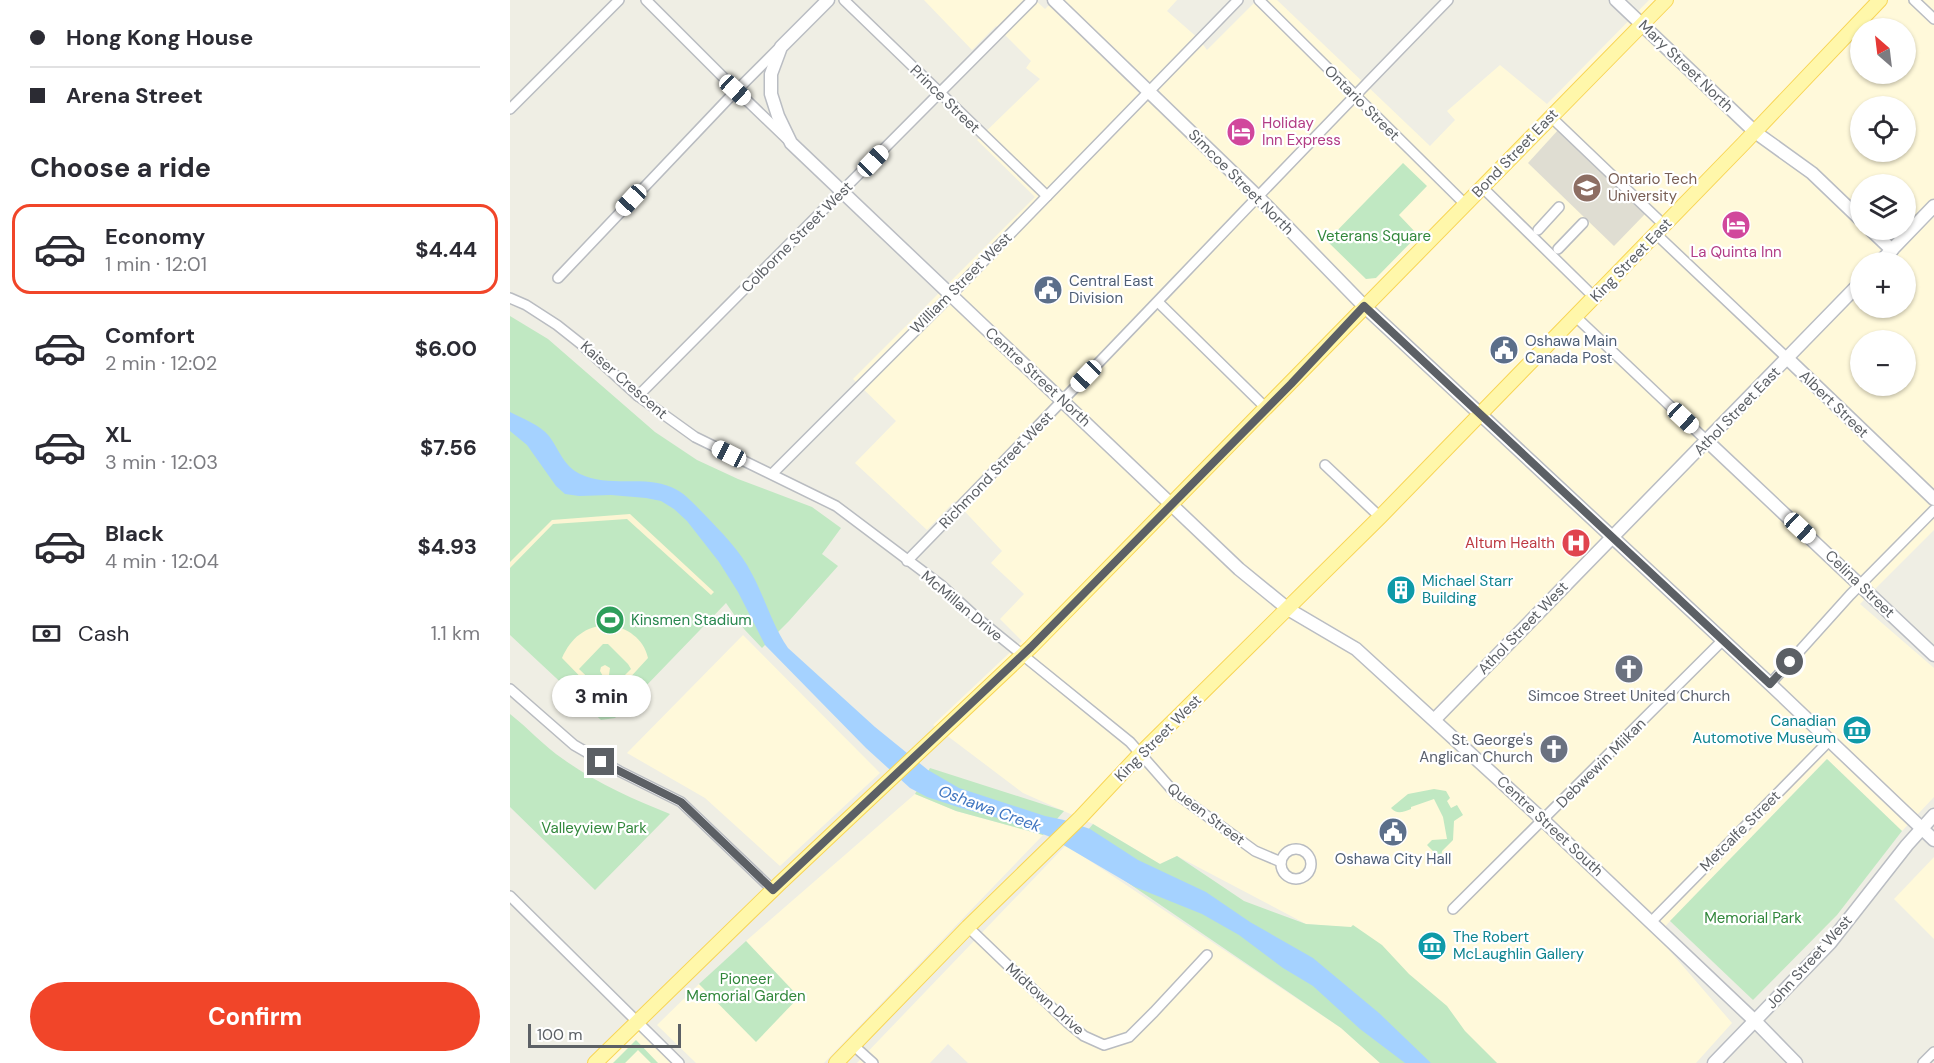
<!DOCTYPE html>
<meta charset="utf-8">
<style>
body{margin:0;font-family:"DM Sans",sans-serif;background:#f7f7f7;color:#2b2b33;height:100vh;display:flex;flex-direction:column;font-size:22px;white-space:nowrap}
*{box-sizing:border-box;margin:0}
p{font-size:20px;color:#7c7c81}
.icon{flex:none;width:33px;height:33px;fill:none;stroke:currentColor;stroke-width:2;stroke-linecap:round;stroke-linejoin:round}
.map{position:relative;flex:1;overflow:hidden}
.sheet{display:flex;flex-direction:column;background:#fff;width:510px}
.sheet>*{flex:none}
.banner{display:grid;align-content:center;height:132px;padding:0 30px;background:#fff}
.needle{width:39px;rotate:332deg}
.fabs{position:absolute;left:1340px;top:18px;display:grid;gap:12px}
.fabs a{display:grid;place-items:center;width:66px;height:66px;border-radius:50%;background:#fff;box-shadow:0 2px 4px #0004;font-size:30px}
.scale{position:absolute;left:18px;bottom:15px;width:153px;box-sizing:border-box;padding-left:6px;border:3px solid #5c6065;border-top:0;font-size:16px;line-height:21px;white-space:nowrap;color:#5c6065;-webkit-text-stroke:4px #fff;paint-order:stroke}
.end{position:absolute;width:27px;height:27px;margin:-14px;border:8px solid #5c6065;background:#fff;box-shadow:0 0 0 3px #fff}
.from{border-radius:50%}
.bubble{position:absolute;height:42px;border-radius:21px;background:#fff;box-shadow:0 2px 4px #0004;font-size:20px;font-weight:700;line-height:42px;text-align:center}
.car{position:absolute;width:18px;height:36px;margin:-18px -9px;border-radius:8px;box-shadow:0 0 4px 2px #0007;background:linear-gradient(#fff 24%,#345 0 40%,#fff 0 76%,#345 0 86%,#fff 0)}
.banner b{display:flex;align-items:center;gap:21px;height:57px;font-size:22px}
.banner b+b{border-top:2px solid #e1e1e2}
.banner i{width:15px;height:15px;background:#2b2b33}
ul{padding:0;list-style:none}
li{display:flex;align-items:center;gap:18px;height:90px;margin:0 12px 9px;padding:0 18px;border:3px solid transparent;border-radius:18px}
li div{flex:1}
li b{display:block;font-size:22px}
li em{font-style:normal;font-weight:700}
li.on{border-color:#f14529}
li>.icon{width:54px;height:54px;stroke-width:1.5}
h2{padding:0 30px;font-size:27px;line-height:72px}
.pay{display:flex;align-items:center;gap:15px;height:66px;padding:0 30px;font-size:22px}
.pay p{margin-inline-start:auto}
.action{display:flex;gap:12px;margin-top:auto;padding:12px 30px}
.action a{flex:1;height:69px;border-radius:36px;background:#f14529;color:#fff;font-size:24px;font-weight:700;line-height:69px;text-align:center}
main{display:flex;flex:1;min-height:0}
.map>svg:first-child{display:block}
</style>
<main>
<section class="sheet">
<div class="banner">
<b><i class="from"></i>Hong Kong House</b>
<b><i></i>Arena Street</b>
</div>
<h2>Choose a ride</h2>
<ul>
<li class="on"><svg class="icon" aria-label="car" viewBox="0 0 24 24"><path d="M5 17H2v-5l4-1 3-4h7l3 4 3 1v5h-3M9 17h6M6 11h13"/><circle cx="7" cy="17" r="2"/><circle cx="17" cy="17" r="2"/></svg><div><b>Economy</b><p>1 min · 12:01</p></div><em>$4.44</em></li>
<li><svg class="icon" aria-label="car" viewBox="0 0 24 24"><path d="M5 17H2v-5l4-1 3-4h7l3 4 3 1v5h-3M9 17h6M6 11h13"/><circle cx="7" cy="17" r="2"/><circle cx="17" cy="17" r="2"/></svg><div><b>Comfort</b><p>2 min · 12:02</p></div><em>$6.00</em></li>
<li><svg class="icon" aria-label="car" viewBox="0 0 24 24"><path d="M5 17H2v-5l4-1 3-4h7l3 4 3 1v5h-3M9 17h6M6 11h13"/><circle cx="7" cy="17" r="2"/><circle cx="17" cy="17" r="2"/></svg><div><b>XL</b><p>3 min · 12:03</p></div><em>$7.56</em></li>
<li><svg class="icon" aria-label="car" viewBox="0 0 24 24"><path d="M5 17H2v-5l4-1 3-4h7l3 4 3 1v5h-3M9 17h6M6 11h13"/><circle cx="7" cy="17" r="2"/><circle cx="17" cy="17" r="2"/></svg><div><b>Black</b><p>4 min · 12:04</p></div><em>$4.93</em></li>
</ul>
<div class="pay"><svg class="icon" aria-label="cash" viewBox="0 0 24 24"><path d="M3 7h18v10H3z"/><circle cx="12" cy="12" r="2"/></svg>Cash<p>1.1 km</p></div>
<div class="action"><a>Confirm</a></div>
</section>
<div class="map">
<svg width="1424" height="1063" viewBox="0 0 1424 1063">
<rect width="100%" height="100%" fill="#efeee4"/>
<g fill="#fff9da" fill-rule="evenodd">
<path d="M414 0H525L535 9 544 0H667L657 11 689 39 697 50 747 0H767L920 146 945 120 937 111 990 65 1037 104 1139 0H1424V530L1350 604 1424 668V797L1392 831 1317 759 1160 921 1147 936 1222 1023 1186 1063H987L847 928 796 924 667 856 650 864 583 824 513 793 423 725 512 641 490 619 514 594 481 563 492 551 445 501 417 530 345 463 386 421 343 379 525 197 467 140 530 79 516 68 521 61 486 26 462 50ZM1350 28H1395V74H1350ZM1350 106H1395V152H1350ZM1350 184H1395V230H1350ZM1350 262H1395V308H1350ZM1350 340H1395V386H1350Z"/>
<polygon points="233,635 370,773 270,866 195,798 117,753"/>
<polygon points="405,794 446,811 533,835 314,1063 186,1063 147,1025 189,984 246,1041 289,997 236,941"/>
<polygon points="556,845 831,1028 870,1063 458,1063 438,1044 420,1063 347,1063"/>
<polygon points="1424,857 1424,939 1384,899"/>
<polygon points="133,1023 173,1063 94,1063"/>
</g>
<polygon fill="#dfddd2" points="1049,129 1136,213 1104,246 1018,163"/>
<g fill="#c0e8c2">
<polygon points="893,163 917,186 889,215 908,235 866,278 856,279 817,241"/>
<polygon points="0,316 38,339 145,432 187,460 228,479 302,507 331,528 312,554 328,566 279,621 252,648 234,629 216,603 105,718 91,720 0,635"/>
<path d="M0 714C18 728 34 746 53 759 86 783 123 799 160 814L85 890 0 807Z"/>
<polygon points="1317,759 1392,831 1327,915 1243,1000 1160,921"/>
<polygon points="420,768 554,811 533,835 446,811 405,794"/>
<path d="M924 789 936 791 940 798 937 801 941 808 947 805 953 815 944 821 943 840 932 851 931 858H925L924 852 917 845 922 840 937 839 933 817 924 799 901 807V809C893 812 887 815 881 808L898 794Z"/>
<polygon points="583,824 650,864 667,856 734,901 796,924 841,927 843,925 872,945 899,974 937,1006 955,1031 987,1063 870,1063 831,1028 564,846"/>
<polygon points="236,941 289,997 246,1042 189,984"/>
<polygon points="126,1040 148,1063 141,1063 128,1050 115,1063 103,1063"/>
</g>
<g fill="#fcf5d3" fill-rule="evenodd">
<polygon points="120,514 204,592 201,595 117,519 43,524 0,568 0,562 42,520"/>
<path d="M98 625C117 627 134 639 138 658L105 694 115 696 122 691 129 694 114 706 113 704 114 700 107 699 97 706 88 700 80 701 75 705 64 695 69 693 77 698 89 696 52 658C61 638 75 626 98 625ZM93 644H98L118 664 121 669 99 691 97 689 100 668 95 665 91 667 90 671 94 678V689L92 691 69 669Z"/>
</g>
<path fill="#a5d2ff" d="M0 412C13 419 29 424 39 436 50 451 53 465 70 474 98 488 133 475 161 487 174 492 183 503 193 513 211 532 230 550 242 574 255 598 262 625 278 648L365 727 418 770 449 788 535 816 554 820 580 829 628 860 696 892 740 922 803 958 869 1013 921 1063H895L850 1029 803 986 773 968 729 935 692 914 625 887 538 836 488 818 451 808 417 797 400 788 356 748 255 645 228 592 209 562 177 521 164 509 151 501 136 498 101 495 69 496 55 494 46 486 17 445 0 431Z"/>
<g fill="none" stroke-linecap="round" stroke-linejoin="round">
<g stroke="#b9bcc1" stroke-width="12">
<g id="street">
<polyline points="136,0 226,90 277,139"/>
<polyline points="334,0 537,196"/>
<polyline points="749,0 955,204"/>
<polyline points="1404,0 1424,19"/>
<polyline points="0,109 109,0"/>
<polyline points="1041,117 1154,225"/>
<polyline points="973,188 1084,297"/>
<polyline points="1028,230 1049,207"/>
<polyline points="1146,234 1278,359"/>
<polyline points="1048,249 1073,223"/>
<polyline points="48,278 219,98 269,48"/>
<polyline points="0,298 16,305 47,325 71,344 128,396 185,437 326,506 431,585 467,618 620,742 664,792 745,851 771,862"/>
<polyline points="648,302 756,408"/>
<polyline points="1066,317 1197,441"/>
<polyline points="128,396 522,0"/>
<polyline points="815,465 870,517"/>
<polyline points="262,474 432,304 728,0"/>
<path d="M397 561C579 375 756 186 938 0"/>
<polyline points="1260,684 1340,595 1424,510"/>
<polyline points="0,689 64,745 109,771 171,802 263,890"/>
<circle cx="786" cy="864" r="15"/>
<polyline points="0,896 169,1063"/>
<polyline points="943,909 1212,641"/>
<polyline points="1141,922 1320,740"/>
<polyline points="458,927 557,1022 574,1036 594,1045 619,1037 644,1012 697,955"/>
<polyline points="343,1045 363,1063"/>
<polyline points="1413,1063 1424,1052"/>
</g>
</g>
<g stroke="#babdc3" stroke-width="15">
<g id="secondary">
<polyline points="318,0 271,47 261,74 261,94 268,116 281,143 729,569 778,609 846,649 1033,820 1245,1021 1286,1063"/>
<polyline points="544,0 748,197 854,306 1260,684 1424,840"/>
<polyline points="1106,0 1245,132 1302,173 1350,219"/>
<polyline points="1361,230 1382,250"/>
<polyline points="1370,262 1424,206"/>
<polyline points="1278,359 1424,499"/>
<polyline points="1197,441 1424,655"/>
<polyline points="925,719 1350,283"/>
<polyline points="1204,1063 1320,943 1397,845 1424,815"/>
</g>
</g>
<g stroke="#f8d555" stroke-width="16">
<g id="primary">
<polyline points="85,1063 269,884 521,647 1156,0"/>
<polyline points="326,1063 458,927 570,818 630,754 870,517 1234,143 1370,0"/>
</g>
</g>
<use href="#street" stroke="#fff" stroke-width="9"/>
<use href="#secondary" stroke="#fff" stroke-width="12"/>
<use href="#primary" stroke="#fff7aa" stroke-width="14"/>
</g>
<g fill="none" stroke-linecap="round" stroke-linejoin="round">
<polyline stroke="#5c6065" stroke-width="8" points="91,762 171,802 263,890 521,647 781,384 854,306 1260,684 1280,662"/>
</g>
<defs>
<g id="hotel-disc" transform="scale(1.5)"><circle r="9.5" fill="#d1479c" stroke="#fff"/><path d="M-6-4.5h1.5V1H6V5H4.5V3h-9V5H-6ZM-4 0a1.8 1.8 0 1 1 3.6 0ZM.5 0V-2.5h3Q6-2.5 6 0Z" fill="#fff"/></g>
<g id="university-disc" transform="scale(1.5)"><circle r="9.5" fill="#8d6e63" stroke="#fff"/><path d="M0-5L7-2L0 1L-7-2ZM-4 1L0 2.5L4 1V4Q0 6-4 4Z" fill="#fff"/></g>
<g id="civic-disc" transform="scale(1.5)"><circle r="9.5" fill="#5c6f8a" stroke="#fff"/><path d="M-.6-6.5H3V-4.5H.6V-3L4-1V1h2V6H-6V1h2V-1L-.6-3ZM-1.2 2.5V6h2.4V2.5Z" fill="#fff"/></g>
<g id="hospital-disc" transform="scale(1.5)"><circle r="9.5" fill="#e0444e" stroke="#fff"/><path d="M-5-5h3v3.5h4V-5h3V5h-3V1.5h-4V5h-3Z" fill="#fff"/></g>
<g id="building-disc" transform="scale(1.5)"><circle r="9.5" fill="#0f9aa8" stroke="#fff"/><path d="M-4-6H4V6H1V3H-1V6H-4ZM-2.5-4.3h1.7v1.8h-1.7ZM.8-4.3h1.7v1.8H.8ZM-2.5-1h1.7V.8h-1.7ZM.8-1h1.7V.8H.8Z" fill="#fff"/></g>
<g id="stadium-disc" transform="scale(1.5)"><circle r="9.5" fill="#2e9e5b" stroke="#fff"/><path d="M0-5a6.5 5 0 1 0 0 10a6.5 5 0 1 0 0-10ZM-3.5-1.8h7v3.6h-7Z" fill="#fff"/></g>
<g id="church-disc" transform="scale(1.5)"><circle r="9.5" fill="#6b7280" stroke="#fff"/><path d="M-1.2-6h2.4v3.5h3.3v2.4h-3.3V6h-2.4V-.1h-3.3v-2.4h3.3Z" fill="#fff"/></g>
<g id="museum-disc" transform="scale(1.5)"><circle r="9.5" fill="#0f9aa8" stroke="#fff"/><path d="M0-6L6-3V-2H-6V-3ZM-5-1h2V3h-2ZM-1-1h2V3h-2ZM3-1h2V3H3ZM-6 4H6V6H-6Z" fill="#fff"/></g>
</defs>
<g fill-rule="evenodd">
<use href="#hotel-disc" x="731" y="132"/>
<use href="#university-disc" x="1077" y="188"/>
<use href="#hotel-disc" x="1226" y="225"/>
<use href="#civic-disc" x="538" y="290"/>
<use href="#civic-disc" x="994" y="350"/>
<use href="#hospital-disc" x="1066" y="543"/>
<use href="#building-disc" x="891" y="590"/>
<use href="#stadium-disc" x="100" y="620"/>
<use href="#church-disc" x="1119" y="669"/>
<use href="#museum-disc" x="1347" y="730"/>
<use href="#church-disc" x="1044" y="749"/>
<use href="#civic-disc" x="883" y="832"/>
<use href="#museum-disc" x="922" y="946"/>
</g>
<g text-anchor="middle" stroke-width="4.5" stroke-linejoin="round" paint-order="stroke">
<g font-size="15" fill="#5c6065" stroke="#fff">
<text transform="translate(1176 66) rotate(44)" y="5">Mary Street North</text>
<text transform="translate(435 99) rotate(44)" y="5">Prince Street</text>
<text transform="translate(852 103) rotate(45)" y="5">Ontario Street</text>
<text transform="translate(1005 153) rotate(-46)" y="5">Bond Street East</text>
<text transform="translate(731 182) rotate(45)" y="5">Simcoe Street North</text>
<text transform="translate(287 237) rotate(-45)" y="5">Colborne Street West</text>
<text transform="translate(1121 260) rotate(-46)" y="5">King Street East</text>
<text transform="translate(451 283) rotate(-45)" y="5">William Street West</text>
<text transform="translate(528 377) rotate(43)" y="5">Centre Street North</text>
<text transform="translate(114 380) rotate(41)" y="5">Kaiser Crescent</text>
<text transform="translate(1324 404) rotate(44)" y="5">Albert Street</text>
<text transform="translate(1227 411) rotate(-46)" y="5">Athol Street East</text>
<text transform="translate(486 470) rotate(-46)" y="5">Richmond Street West</text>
<text transform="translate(1350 584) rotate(44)" y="5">Celina Street</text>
<text transform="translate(452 606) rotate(40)" y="5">McMillan Drive</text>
<text transform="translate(1013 628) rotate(-46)" y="5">Athol Street West</text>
<text transform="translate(648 738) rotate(-45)" y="5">King Street West</text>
<text transform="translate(1091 763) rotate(-45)" y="5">Debwewin Miikan</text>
<text transform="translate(696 814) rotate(37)" y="5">Queen Street</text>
<text transform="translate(1040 826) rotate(43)" y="5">Centre Street South</text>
<text transform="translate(1230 831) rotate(-45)" y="5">Metcalfe Street</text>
<text transform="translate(1299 962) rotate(-48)" y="5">John Street West</text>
<text transform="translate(535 999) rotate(42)" y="5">Midtown Drive</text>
</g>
<g font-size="15" fill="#b23c85" stroke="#fff" text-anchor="start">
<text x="752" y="128">Holiday<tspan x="752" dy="17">Inn Express</tspan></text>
<text x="1226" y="257" text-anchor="middle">La Quinta Inn</text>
</g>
<g font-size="15" fill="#785e54" stroke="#fff" text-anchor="start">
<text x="1098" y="184">Ontario Tech<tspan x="1098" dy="17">University</tspan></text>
</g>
<g font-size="15" fill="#31873b" stroke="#fff">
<text x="864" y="241">Veterans Square</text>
<text x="84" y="833">Valleyview Park</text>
<text x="1243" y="923">Memorial Park</text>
<text x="236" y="984">Pioneer<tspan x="236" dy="17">Memorial Garden</tspan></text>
</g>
<g font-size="15" fill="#4e5e75" stroke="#fff" text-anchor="start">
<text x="559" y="286">Central East<tspan x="559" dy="17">Division</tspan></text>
<text x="1015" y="346">Oshawa Main<tspan x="1015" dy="17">Canada Post</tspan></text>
<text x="883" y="864" text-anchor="middle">Oshawa City Hall</text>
</g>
<g font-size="15" fill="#be3a42" stroke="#fff" text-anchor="end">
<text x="1045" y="548">Altum Health</text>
</g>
<g font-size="15" fill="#0d838f" stroke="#fff" text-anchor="start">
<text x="912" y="586">Michael Starr<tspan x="912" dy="17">Building</tspan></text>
<text x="1326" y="726" text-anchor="end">Canadian<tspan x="1326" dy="17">Automotive Museum</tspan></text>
<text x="943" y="942">The Robert<tspan x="943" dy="17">McLaughlin Gallery</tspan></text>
</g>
<g font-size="15" fill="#27864d" stroke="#fff" text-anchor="start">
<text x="121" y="625">Kinsmen Stadium</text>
</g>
<g font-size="15" fill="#5b616d" stroke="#fff">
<text x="1119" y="701">Simcoe Street United Church</text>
<text x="1023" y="745" text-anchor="end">St. George's<tspan x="1023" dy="17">Anglican Church</tspan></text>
</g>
<g font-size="16" font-style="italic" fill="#3f75c0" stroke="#fff">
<text transform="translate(480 808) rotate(20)" y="6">Oshawa Creek</text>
</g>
</g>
</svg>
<div class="fabs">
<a><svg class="needle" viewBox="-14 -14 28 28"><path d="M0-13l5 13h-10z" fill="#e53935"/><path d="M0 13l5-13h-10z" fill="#7c7c81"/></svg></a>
<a><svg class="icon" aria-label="locate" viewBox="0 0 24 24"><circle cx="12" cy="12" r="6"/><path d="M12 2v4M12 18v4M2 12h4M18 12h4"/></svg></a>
<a><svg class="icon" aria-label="layers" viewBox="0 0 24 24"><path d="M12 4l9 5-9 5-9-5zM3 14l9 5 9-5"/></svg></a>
<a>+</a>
<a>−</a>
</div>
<div class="scale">100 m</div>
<i class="end from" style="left:1280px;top:662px"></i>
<i class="end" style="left:91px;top:762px"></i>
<div class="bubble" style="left:42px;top:675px;width:99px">3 min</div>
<i class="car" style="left:225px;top:90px;rotate:133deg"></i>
<i class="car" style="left:363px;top:161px;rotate:44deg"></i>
<i class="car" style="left:121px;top:200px;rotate:223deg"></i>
<i class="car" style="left:576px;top:376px;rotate:224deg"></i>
<i class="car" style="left:1173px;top:418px;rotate:133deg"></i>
<i class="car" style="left:219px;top:454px;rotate:297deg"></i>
<i class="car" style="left:1290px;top:528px;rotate:133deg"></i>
</div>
</main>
